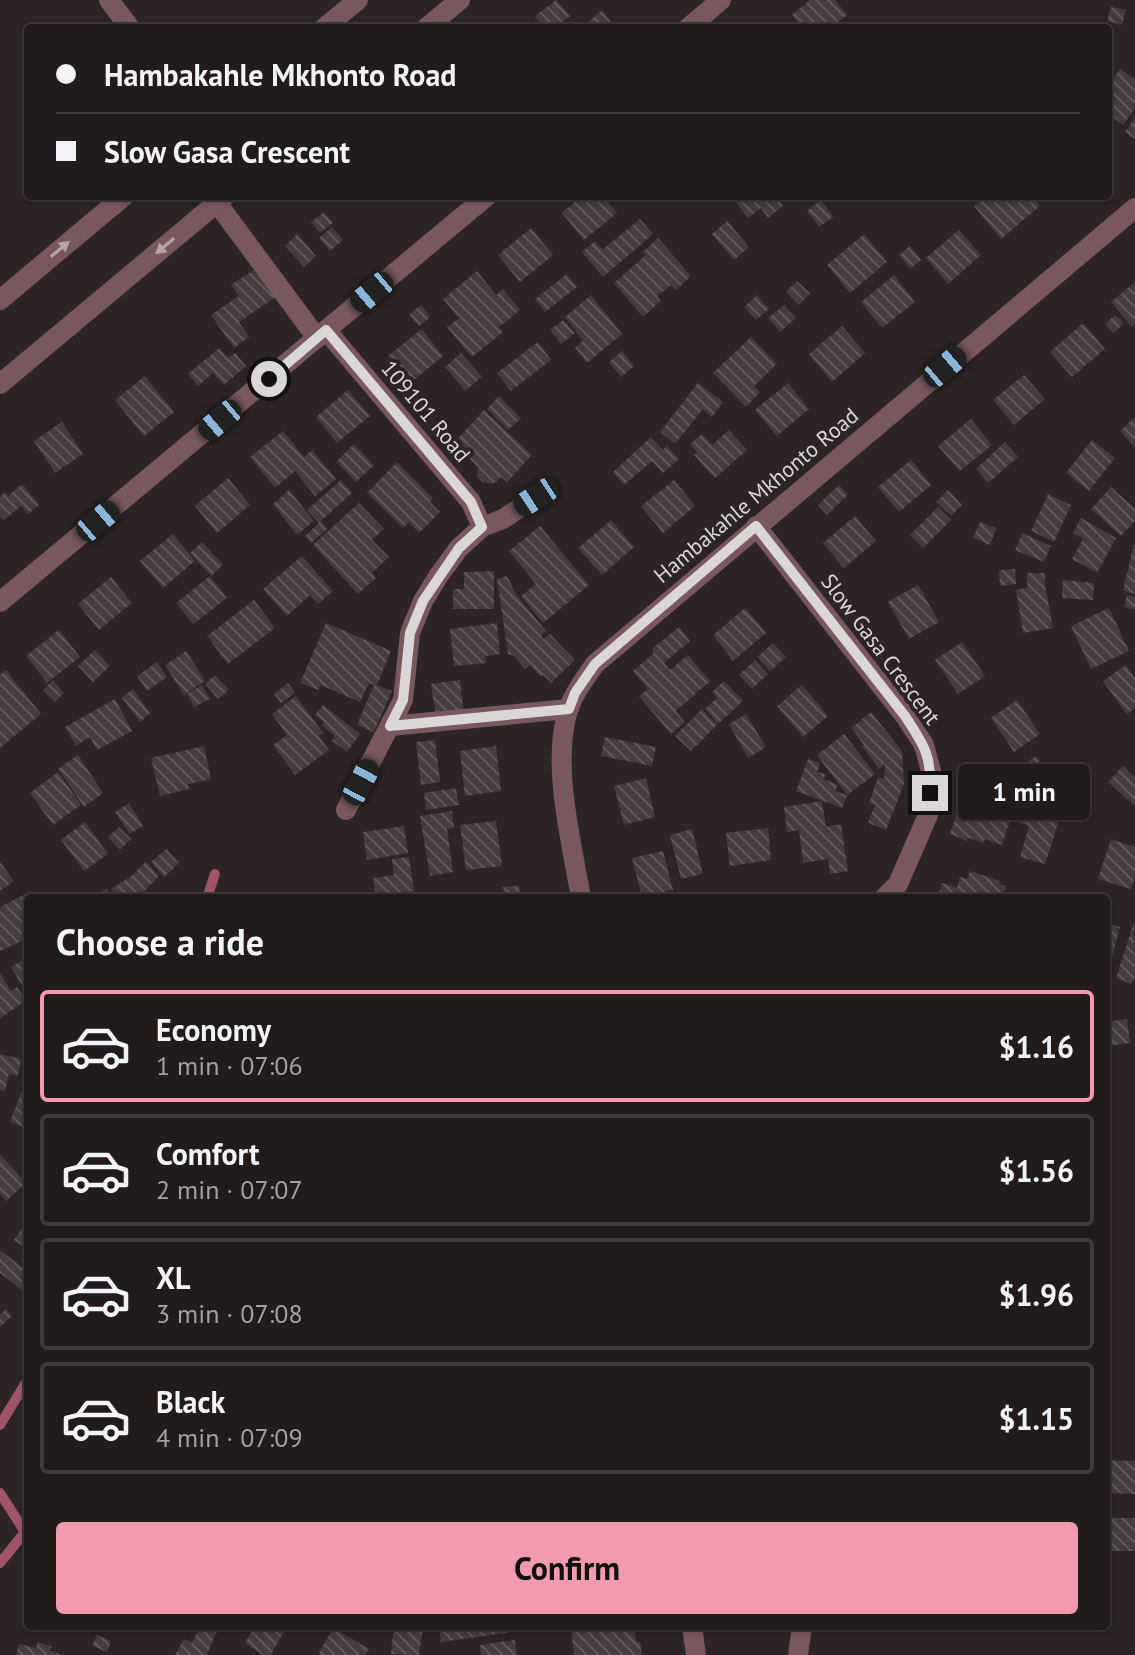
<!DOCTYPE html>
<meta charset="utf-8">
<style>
body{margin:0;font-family:"PT Sans",sans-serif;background:#2d2829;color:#f1f3f6;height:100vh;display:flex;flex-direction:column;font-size:30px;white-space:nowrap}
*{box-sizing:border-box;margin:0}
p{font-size:26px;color:#a2a1a3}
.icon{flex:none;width:44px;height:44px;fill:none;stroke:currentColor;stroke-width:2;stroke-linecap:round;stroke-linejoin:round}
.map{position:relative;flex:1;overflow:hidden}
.drawer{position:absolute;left:24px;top:894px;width:1086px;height:736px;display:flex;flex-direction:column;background:#211b1c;border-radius:8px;box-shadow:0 2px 6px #0004,0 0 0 2px #3e393b}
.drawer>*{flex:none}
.guide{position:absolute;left:24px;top:24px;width:1088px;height:176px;border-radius:8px;box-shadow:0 2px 6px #0004,0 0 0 2px #3e393b;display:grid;align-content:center;height:176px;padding:0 32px;background:#211b1c}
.end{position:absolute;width:36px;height:36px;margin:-18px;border:10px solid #dbd6d7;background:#111;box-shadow:0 0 0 4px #111}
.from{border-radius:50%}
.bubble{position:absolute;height:56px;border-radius:8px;background:#211b1c;box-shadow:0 2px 6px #0004,0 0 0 2px #3e393b;font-size:26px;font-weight:800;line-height:56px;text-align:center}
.car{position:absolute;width:24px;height:48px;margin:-24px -12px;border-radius:10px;box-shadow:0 0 6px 2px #0007;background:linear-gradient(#222 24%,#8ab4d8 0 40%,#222 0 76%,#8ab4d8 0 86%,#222 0)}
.guide b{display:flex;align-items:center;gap:28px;height:76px;font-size:30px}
.guide b+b{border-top:2px solid #3e393b}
.guide i{width:20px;height:20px;background:#f1f3f6}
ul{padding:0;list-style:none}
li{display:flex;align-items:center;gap:24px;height:112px;margin:0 16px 12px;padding:0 16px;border:4px solid #3e393b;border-radius:8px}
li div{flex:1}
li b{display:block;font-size:30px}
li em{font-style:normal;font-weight:800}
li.selected{border-color:#f29ab0}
li>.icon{width:72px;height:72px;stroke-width:1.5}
h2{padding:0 32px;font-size:36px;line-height:96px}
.button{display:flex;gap:16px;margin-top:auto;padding:16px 32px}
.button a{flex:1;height:92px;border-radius:8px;background:#f29ab0;color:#111;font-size:32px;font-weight:800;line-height:92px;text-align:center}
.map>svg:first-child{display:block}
</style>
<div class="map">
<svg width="1135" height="1655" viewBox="0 0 1135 1655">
<defs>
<pattern id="building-back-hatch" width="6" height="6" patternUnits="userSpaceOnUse" patternTransform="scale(2)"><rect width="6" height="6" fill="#453c3e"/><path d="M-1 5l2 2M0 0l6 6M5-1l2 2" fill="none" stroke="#5f5759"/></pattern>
</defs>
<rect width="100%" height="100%" fill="#2c2425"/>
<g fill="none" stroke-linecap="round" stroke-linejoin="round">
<g stroke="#a05469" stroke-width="10">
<polyline points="207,898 215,874"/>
<polyline points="0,1425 28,1379"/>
<polyline points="0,1493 25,1532 0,1563"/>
</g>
</g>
<g fill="url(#building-back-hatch)">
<polygon points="556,0 570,16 554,28 545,28 535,16"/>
<polygon points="810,0 835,0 847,15 830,28 803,28 792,15"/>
<polygon points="1111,7 1126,10 1122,25 1107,21"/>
<polygon points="602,10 615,27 587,28 585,25"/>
<polygon points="1120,69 1135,79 1135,108 1123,125 1108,114 1108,85"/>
<polygon points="1135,117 1135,139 1125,132"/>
<polygon points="582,196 603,196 617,213 584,240 562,213"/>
<polygon points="731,196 775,196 783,206 768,218 761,208 748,218"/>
<polygon points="986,196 1032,196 1040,206 1001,239 974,206"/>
<polygon points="821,200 833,217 819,227 807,211"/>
<polygon points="324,212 333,223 320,233 311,222"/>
<polygon points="640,219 653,234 603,277 582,252 595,241 602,250"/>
<polygon points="727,221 749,247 734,260 712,234"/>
<polygon points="332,227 343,240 330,251 319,238"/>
<polygon points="531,228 553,255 520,282 498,255"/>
<polygon points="959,230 981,255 948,284 926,258"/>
<polygon points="297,234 316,256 304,267 285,246"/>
<polygon points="864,234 887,262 850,293 827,265"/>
<polygon points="658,238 691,276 676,290 671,285 657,296 661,301 643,317 614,283 646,255 643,252"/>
<polygon points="910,246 921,260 910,269 899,255"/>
<polygon points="258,267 277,296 239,322 249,337 234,348 211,315 239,296 231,285"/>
<polygon points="477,271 496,295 503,289 520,310 499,327 503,332 472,357 447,327 459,318 443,299"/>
<polygon points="567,274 577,287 545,312 535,299"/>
<polygon points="894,275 915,302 882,328 861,302"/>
<polygon points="797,281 810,293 799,305 786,292"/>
<polygon points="1135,282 1135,324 1132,327 1111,302"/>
<polygon points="591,295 622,334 587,363 575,348 583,341 565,317"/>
<polygon points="757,295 769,309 756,320 744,307"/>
<polygon points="421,305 430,317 419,326 409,315"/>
<polygon points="784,305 796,318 780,332 768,318"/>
<polygon points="1115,315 1124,323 1114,333 1105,324"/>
<polygon points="563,320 575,333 561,344 550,330"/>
<polygon points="1083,323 1105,349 1072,377 1050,352"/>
<polygon points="842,326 865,353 832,382 809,354"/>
<polygon points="422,329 443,356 410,383 388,356"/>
<polygon points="751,337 777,364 754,386 760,392 746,407 713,373"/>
<polygon points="538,342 551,360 511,391 497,373"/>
<polygon points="219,348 228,358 235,353 246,366 224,385 213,373 198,386 188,374"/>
<polygon points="622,351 634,366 621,377 609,362"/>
<polygon points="461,353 482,377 465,391 445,367"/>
<polygon points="1024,375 1045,399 1014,425 993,400"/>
<polygon points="145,376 174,412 144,436 115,400"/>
<polygon points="698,383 723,402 712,417 703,409 675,444 660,432"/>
<polygon points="788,383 809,409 777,436 755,410"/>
<polygon points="348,390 370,416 337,443 316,417"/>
<polygon points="499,396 521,418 508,430 487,409"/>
<polygon points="484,410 532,455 507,482 501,477 496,482 491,484 482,482 477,476 478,467 454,443"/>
<polygon points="1135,417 1135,448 1120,431"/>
<polygon points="971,419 992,445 960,471 938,446"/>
<polygon points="62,422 83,454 55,473 34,441"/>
<polygon points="729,430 747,450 715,478 694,455 697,453 690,444 702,434 712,445"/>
<polygon points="283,431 304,457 312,450 336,479 315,496 295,471 275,488 250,457"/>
<polygon points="651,437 663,450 667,446 679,459 663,473 652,461 624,485 613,472"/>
<polygon points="1092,440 1115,458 1089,491 1066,473"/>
<polygon points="1005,442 1018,457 988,483 976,469"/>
<polygon points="354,444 374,465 356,482 336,462"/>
<polygon points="911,460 931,485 899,512 878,487"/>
<polygon points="397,462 433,498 430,502 440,512 419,533 409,522 403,528 367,493"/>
<polygon points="228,478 250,505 217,533 195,506"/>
<polygon points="341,480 352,493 321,521 327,529 311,543 305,536 319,523 307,510"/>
<polygon points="674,480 695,506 663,533 641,506"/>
<polygon points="22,484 39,505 28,514 21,506 4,520 0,515 0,497 5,492 8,496"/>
<polygon points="839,485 848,495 827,515 818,505"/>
<polygon points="1111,487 1135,509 1135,521 1121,536 1091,509"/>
<polygon points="289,490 314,521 297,535 273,504"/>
<polygon points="948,490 962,505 951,516 936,502"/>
<polygon points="1048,494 1071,505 1054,542 1031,531"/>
<polygon points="359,503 384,529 372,540 389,557 372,573 376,578 358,594 313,545"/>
<polygon points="938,507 951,520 923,548 910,535"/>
<polygon points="855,516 876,541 844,568 823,543"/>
<polygon points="1081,518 1116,538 1097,573 1072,559 1083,539 1073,533"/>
<polygon points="611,520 634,547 602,575 578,548"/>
<polygon points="980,522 996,528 990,545 973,538"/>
<polygon points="540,526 589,585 543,623 521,596 536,584 509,551"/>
<polygon points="1022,533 1051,546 1044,562 1015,550"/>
<polygon points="173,534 195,561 163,588 140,561"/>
<polygon points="202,542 223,565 211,576 190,553"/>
<polygon points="1134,545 1135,545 1135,594 1123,590"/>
<polygon points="302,556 333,591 318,604 310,595 287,616 263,589"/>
<polygon points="1015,569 1016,584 1000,586 999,570"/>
<polygon points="494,571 494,609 453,609 453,589 464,589 464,572"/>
<polygon points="1027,573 1045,573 1045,585 1053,628 1023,633 1016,590 1027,588"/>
<polygon points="210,576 227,598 193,624 176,603"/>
<polygon points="507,576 517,596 546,631 541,635 543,639 550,634 575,660 551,683 543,675 541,677 530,665 525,669 514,656 508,654 497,579"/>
<polygon points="111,577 132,603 99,630 78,604"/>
<polygon points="1063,580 1094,583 1093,600 1062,598"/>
<polygon points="918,585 939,622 909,639 888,602"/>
<polygon points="1127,595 1135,597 1135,610 1124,607"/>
<polygon points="254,600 275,628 228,664 207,636"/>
<polygon points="745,608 766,633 733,661 713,635"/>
<polygon points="1109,608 1129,651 1091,669 1071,626"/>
<polygon points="326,623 391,651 377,685 392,691 374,732 357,725 374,685 369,683 360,702 321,685 318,690 300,683"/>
<polygon points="497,623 500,654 485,656 486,663 454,666 450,629"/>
<polygon points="679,627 690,641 664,663 670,670 688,655 710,681 676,711 685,722 671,734 639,696 648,689 633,671 654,653 652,649"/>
<polygon points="59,630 80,657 47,683 26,656"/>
<polygon points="962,642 985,676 958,694 935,660"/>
<polygon points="773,643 786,657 770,671 757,657"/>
<polygon points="95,650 110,666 93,682 78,666"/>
<polygon points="186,651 205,681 184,695 165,665"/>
<polygon points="755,660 768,674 752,689 739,675"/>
<polygon points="157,662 167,677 147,691 137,676"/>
<polygon points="1126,665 1135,678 1135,708 1127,714 1103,681"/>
<polygon points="6,670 41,714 0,748 0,675"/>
<polygon points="215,675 229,690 218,699 205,684"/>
<polygon points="53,680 64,693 55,702 43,690"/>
<polygon points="460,680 464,714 436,717 431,684"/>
<polygon points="724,681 743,701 718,724 705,709 717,698 712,692"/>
<polygon points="288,683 295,693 281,703 274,694"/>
<polygon points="202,685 210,699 194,707 187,694"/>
<polygon points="802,685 828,716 803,737 777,706"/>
<polygon points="133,689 150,713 140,722 122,698"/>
<polygon points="296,696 323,733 319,736 329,750 295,775 273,745 287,735 272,714"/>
<polygon points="115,699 132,731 97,750 90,737 76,746 65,727"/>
<polygon points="1017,700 1040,734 1014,752 991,718"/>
<polygon points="323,705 360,734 347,752 332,741 335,736 322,725 324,722 315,715"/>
<polygon points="702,709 717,725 691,751 675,736"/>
<polygon points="871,712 902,751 904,784 886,830 868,823 875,805 869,803 878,777 884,779 885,764 879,769 862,746 864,745 851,728"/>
<polygon points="746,714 766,747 748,758 729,724"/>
<polygon points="844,734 875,774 847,795 817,755"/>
<polygon points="605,737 656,747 652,766 601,756"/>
<polygon points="435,740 440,782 421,785 416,742"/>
<polygon points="204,746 211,779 188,784 189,789 160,796 151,758"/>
<polygon points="496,746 501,791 465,796 460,751"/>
<polygon points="78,755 103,793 84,807 58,769"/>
<polygon points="1036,756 1050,776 1037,785 1023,765"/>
<polygon points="808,759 820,763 817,772 825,774 824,779 838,785 835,791 847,795 842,808 796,791"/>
<polygon points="1123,766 1135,777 1135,806 1108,782"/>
<polygon points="58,772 81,805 53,825 30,793"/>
<polygon points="646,778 655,817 624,825 614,786"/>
<polygon points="1004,784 1018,789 1015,797 1001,792"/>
<polygon points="967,785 985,792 984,794 1015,805 1002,845 985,839 983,843 968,838 967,841 950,834"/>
<polygon points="456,788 459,805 426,810 424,793"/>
<polygon points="822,801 826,827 841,824 848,871 830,874 828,859 803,863 799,830 787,832 784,807"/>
<polygon points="129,803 143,826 130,834 115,812"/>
<polygon points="1022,803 1042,809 1040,815 1059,821 1045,864 1020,857 1029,826 1017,822"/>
<polygon points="452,811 454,828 447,829 453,872 430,876 420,816"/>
<polygon points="496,821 502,866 466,870 460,825"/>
<polygon points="85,822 108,854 84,871 61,840"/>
<polygon points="404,826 408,853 367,860 363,832"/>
<polygon points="119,827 131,839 120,850 108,837"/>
<polygon points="768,828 771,860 730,866 726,833"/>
<polygon points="692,829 703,874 681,879 670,835"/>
<polygon points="1111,839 1135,847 1135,876 1131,889 1098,879"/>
<polygon points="166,849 179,863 164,877 151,862"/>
<polygon points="663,851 673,890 642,898 632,858"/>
<polygon points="409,857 414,891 376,897 373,878 394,875 392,859"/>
<polygon points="0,862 14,881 0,891"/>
<polygon points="146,862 159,876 138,898 118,898 111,889 130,877"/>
<polygon points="970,871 1000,881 999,884 1006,886 1002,898 937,898 942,883 957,887 960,877 967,879"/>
<polygon points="519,886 520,898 505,898 503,887"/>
<polygon points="106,888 115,898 95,898"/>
<polygon points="30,892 33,898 28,898 28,938 0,951 0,907"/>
<polygon points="1134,922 1135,976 1132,984 1116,978"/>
<polygon points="1106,923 1120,927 1109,968 1106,968"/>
<polygon points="28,957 28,996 11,967"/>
<polygon points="0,973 11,991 17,987 26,1001 0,1018"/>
<polygon points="1127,1019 1130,1043 1106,1046 1106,1022"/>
<polygon points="0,1054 21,1059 18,1076 9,1074 5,1091 0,1090"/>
<polygon points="28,1075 28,1113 23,1127 10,1122"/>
<polygon points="0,1154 26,1183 6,1201 0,1194"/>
<polygon points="24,1226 28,1229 28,1250 14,1240"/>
<polygon points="0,1250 28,1272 28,1295 0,1273"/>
<polygon points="6,1309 12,1316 0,1327 0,1315"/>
<polygon points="1106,1460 1135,1461 1135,1494 1106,1493"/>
<rect x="1106" y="1518" width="29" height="33"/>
<polygon points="200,1626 219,1626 207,1655 175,1655 184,1639 192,1643"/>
<polygon points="255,1626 287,1626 271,1655 263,1655 245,1643"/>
<polygon points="394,1626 423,1626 419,1655 391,1654"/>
<polygon points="439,1626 518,1626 519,1631 441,1642"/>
<polygon points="588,1626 634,1626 636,1642 640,1642 642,1655 574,1655 571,1629"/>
<polygon points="333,1628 369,1649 365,1655 322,1655 319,1653"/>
<polygon points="97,1635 111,1641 107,1652 92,1646"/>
<polygon points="515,1640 517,1655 481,1655 480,1645"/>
<polygon points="38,1642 52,1647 50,1651 63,1655 16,1655 19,1644 36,1648"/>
</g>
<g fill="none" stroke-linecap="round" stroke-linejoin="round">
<g stroke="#79575f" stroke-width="20">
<polyline points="109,0 130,28"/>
<polyline points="324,28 358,0"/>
<polyline points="426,28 460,0"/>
<polyline points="688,28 721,0"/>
<polyline points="217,203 317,338"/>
<polyline points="0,300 124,196"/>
<polyline points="326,330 471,502 482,527"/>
<polyline points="0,384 225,196"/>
<polyline points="756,526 905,716 924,745 931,771 928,815 898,884 884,898"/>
<polyline points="0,602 487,196"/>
<polyline points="390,726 569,709"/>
<polyline points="346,810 403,700 410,633 423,601 439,575 459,548 482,527 503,519 536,497"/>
<path d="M581 898C572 844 553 772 566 718 570 698 583 681 595 664L1135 208"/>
<polyline points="692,1626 696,1655"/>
<polyline points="798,1655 802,1626"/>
</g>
</g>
<defs><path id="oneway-solid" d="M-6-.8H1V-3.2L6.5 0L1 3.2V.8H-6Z" transform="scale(2)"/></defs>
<g fill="#b4a3a7">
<use href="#oneway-solid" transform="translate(165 246) rotate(140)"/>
<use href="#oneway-solid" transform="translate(60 249) rotate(-40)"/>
</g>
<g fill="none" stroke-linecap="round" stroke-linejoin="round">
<path stroke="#dbd6d7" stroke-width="10" d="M269 379 326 330 471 502 482 527 459 548 423 601 410 633 403 700 390 726 569 709 575 693 595 664 756 526 905 716C925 746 932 757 930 793"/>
</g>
<g text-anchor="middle" stroke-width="8" stroke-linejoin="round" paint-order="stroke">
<g font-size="22" fill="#dbd6d7" stroke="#2c2425">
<text transform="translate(426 411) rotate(50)" y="8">109101 Road</text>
<text transform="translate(756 495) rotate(-40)" y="8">Hambakahle Mkhonto Road</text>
<text transform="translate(881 649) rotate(53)" y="8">Slow Gasa Crescent</text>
</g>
</g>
</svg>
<i class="end from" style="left:269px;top:379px"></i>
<i class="end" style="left:930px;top:793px"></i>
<div class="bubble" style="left:958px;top:764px;width:132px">1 min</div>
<i class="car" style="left:372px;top:292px;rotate:230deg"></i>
<i class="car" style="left:945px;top:367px;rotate:50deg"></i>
<i class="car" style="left:220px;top:420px;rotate:230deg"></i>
<i class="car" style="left:536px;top:497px;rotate:237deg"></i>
<i class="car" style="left:98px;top:521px;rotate:50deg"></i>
<i class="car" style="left:361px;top:782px;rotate:28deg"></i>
<div class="guide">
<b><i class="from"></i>Hambakahle Mkhonto Road</b>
<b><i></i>Slow Gasa Crescent</b>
</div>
<section class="drawer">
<h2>Choose a ride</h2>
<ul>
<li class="selected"><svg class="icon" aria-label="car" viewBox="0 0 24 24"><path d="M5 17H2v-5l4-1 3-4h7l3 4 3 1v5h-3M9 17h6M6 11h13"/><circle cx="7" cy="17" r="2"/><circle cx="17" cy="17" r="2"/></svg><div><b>Economy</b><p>1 min · 07:06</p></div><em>$1.16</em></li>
<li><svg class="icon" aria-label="car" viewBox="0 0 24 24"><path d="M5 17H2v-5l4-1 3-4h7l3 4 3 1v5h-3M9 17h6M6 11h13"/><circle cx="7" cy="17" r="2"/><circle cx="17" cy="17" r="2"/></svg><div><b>Comfort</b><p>2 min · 07:07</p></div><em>$1.56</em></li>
<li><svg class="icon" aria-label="car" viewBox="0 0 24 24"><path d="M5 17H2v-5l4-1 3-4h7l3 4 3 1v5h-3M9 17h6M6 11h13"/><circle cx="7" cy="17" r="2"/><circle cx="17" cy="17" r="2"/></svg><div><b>XL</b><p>3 min · 07:08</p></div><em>$1.96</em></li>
<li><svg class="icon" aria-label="car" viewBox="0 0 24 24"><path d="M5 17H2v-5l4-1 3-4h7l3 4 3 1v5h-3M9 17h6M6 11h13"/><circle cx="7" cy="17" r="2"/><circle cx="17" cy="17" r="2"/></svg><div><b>Black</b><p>4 min · 07:09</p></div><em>$1.15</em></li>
</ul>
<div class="button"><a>Confirm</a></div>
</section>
</div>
